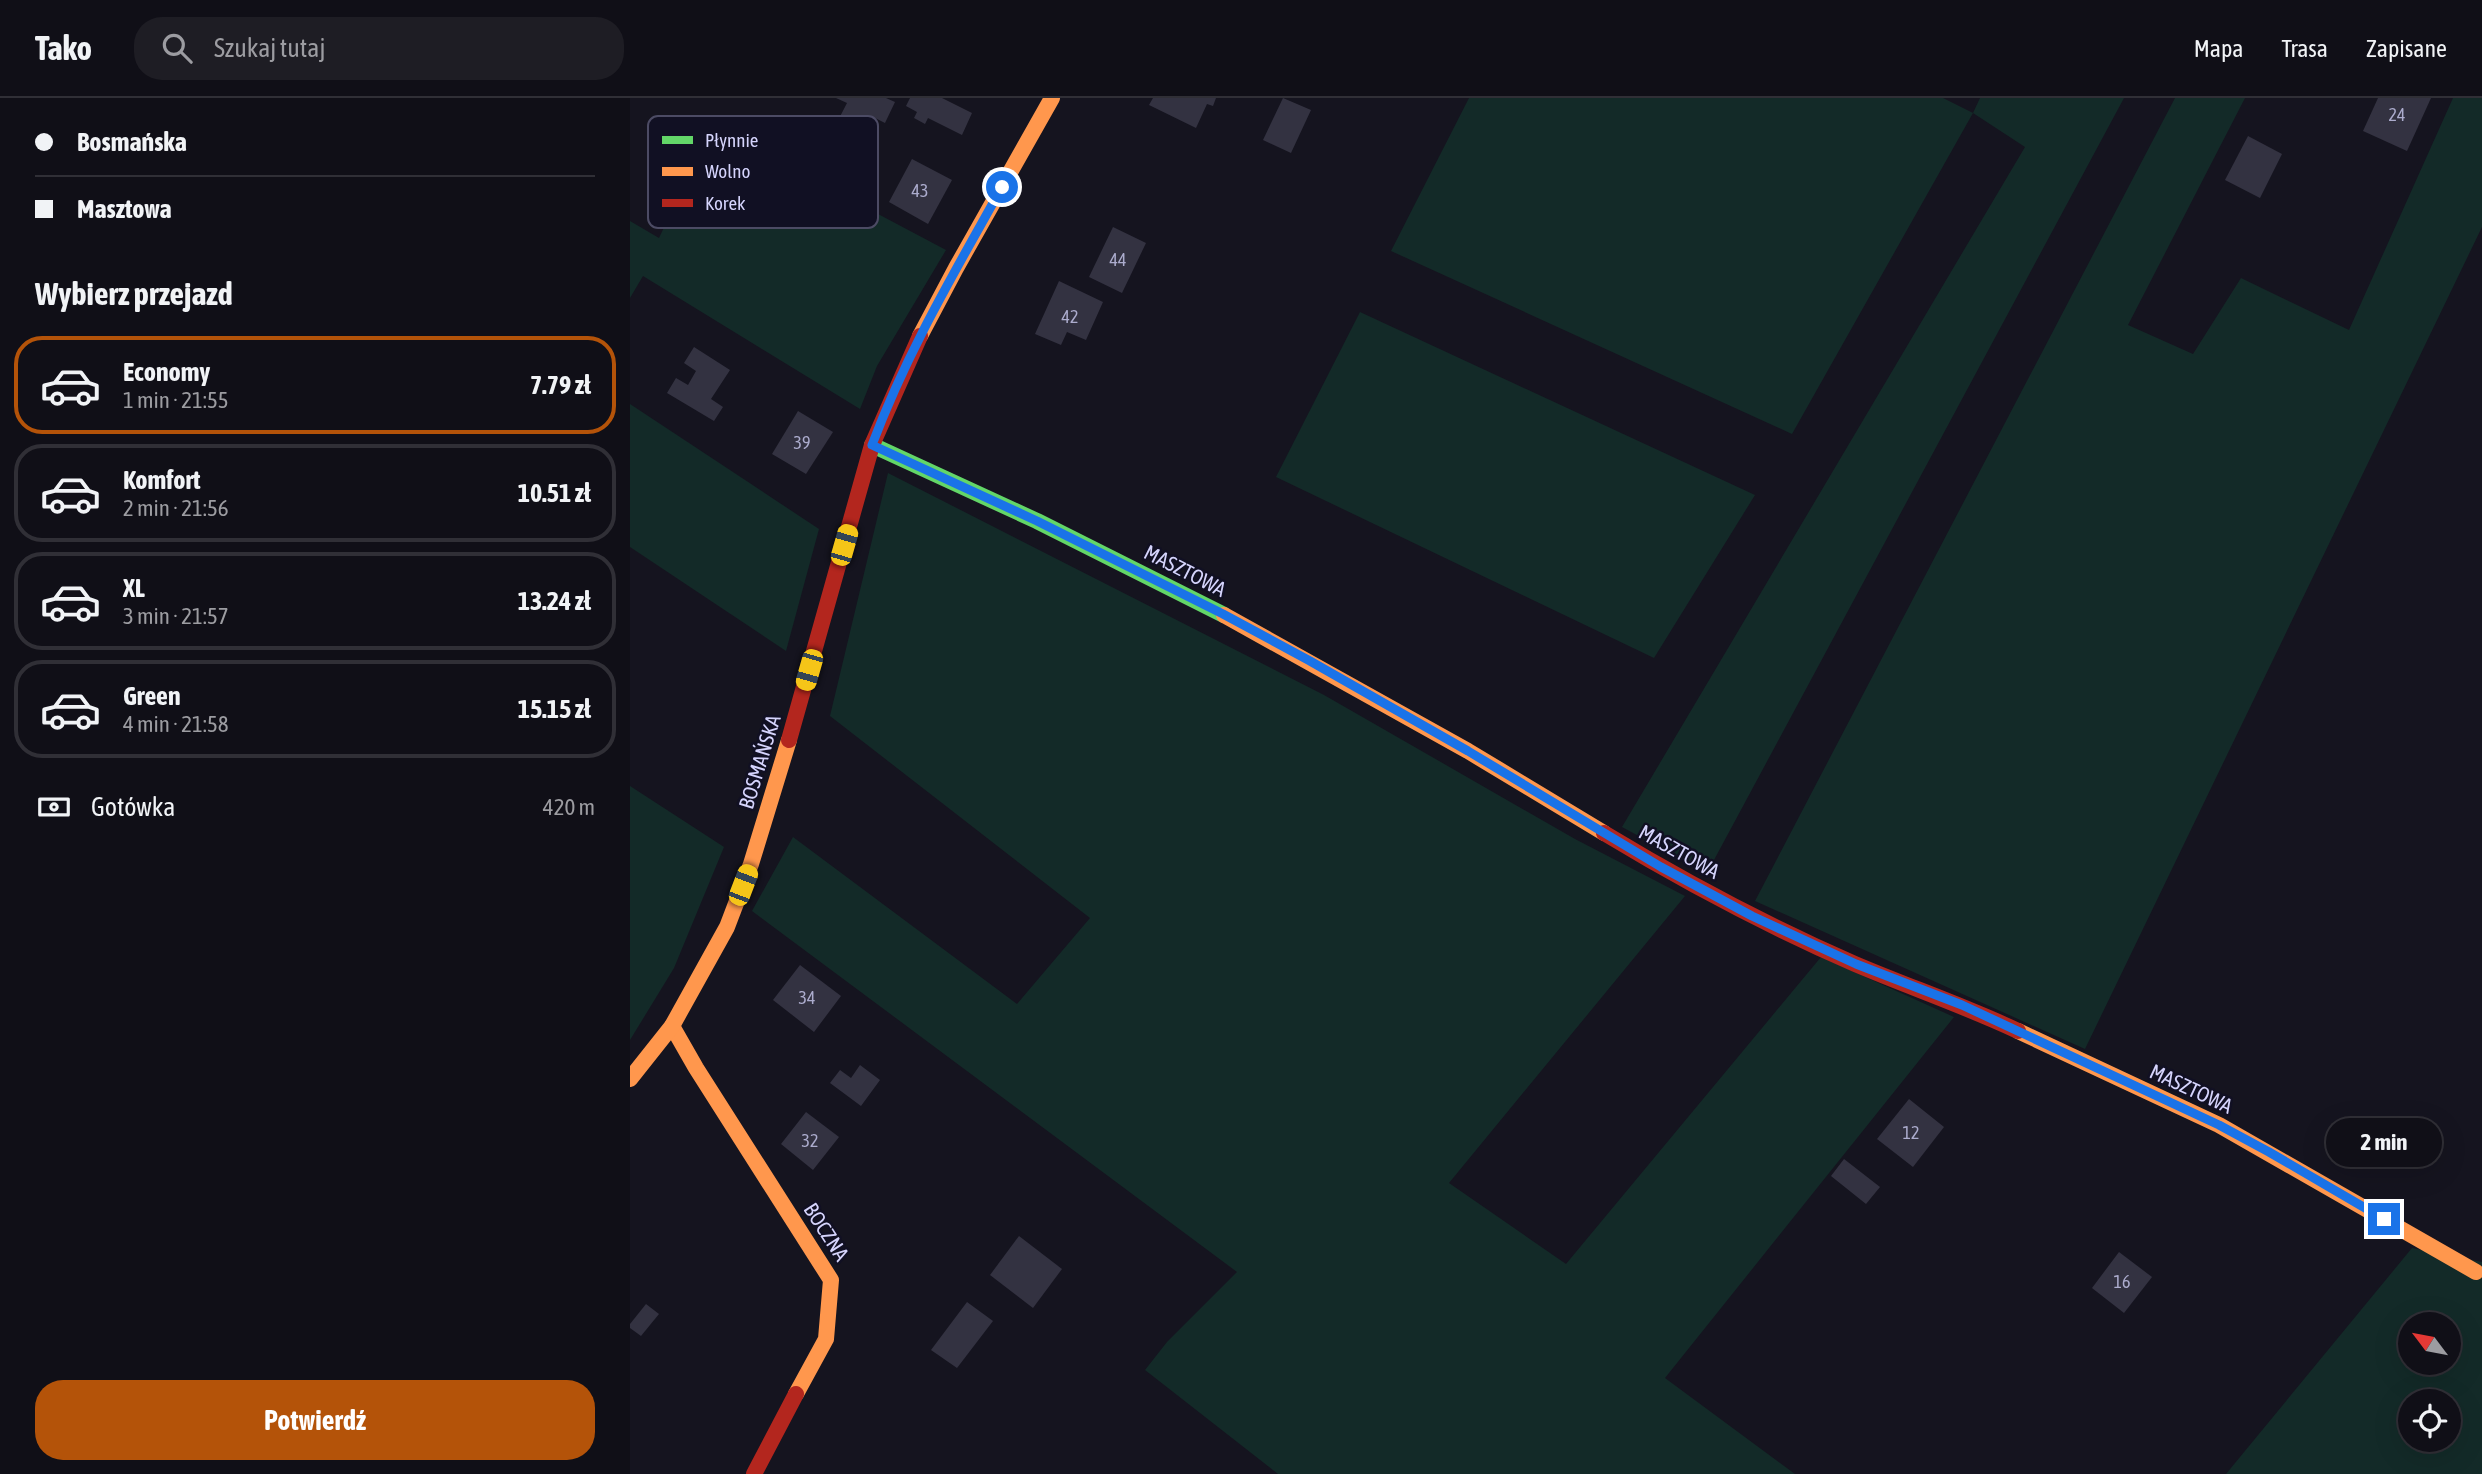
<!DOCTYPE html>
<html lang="pl">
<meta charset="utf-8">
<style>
body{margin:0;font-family:"Asap Condensed",sans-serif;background:#1e1d24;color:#f1f3f6;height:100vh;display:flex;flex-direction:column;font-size:26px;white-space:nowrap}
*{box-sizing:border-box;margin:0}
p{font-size:23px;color:#9c9ca1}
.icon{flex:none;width:38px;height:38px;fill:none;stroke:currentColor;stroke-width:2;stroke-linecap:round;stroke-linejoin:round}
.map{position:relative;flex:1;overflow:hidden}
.sheet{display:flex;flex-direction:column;background:#100f17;width:630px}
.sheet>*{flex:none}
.top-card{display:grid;align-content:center;height:154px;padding:0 35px;background:#100f17}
.needle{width:46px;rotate:302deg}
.fabs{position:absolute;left:1768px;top:1214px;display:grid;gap:14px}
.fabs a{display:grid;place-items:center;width:63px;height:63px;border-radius:50%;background:#100f17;box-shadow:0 7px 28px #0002,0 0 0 2px #302f36;font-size:35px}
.end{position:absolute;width:32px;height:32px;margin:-16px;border:9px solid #1a73e8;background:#fff;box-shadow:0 0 0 4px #fff}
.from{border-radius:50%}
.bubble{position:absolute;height:49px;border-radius:24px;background:#100f17;box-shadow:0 7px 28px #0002,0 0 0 2px #302f36;font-size:23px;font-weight:700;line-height:49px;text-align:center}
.car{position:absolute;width:21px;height:42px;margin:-21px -10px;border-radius:9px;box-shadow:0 0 5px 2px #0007;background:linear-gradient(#f5c518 24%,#345 0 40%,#f5c518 0 76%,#345 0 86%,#f5c518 0)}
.top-card b{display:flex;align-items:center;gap:24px;height:66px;font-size:26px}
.top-card b+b{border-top:2px solid #302f36}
.top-card i{width:18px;height:18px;background:#f1f3f6}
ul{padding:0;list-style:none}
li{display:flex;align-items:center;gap:21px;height:98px;margin:0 14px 10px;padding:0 21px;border:4px solid #302f36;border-radius:28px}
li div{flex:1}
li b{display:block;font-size:26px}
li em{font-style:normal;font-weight:700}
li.on{border-color:#b45309}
li>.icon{width:63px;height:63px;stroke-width:1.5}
h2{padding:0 35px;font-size:32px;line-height:84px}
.pay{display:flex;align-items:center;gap:18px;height:77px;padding:0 35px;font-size:26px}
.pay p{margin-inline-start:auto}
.cta{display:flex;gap:14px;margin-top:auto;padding:14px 35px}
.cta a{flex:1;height:80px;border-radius:28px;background:#b45309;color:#fff;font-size:28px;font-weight:700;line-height:80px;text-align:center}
header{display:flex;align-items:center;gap:42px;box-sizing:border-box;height:98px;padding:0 35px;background:#100f17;border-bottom:2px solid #302f36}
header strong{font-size:33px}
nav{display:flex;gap:38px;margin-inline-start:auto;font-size:24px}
.search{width:490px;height:63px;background:#1e1d24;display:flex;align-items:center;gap:18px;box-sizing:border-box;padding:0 24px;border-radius:28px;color:#9c9ca1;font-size:26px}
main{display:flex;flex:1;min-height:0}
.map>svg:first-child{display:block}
</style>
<header>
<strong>Tako</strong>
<div class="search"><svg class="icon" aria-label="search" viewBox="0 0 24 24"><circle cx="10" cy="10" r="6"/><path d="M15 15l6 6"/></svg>Szukaj tutaj</div>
<nav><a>Mapa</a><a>Trasa</a><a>Zapisane</a></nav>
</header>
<main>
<section class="sheet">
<div class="top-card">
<b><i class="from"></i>Bosmańska</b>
<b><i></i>Masztowa</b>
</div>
<h2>Wybierz przejazd</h2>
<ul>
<li class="on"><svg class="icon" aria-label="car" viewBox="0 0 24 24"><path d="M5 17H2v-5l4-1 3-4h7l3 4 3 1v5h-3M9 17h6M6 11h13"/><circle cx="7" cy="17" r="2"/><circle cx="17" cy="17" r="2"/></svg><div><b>Economy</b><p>1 min · 21:55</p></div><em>7.79 zł</em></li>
<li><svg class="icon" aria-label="car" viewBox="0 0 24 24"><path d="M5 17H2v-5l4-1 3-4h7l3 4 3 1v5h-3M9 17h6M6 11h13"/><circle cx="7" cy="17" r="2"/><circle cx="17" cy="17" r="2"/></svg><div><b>Komfort</b><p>2 min · 21:56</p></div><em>10.51 zł</em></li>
<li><svg class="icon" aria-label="car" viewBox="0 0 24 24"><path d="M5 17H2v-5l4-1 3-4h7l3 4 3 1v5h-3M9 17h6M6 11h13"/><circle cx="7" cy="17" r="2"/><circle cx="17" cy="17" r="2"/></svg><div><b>XL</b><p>3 min · 21:57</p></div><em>13.24 zł</em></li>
<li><svg class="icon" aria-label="car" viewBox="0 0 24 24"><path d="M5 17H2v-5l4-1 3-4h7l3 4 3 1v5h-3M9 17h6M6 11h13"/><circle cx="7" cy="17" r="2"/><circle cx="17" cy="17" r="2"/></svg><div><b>Green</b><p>4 min · 21:58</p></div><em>15.15 zł</em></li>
</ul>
<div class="pay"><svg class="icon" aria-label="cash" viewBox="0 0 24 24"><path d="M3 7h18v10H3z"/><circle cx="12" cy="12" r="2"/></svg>Gotówka<p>420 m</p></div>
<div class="cta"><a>Potwierdź</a></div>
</section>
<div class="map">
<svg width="1852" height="1376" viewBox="0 0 1852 1376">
<rect width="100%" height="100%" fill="#15141f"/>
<g fill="#132a28" fill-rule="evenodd">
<polygon points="839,0 1313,0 1343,15 1350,0 1494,0 1077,775 992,729 1395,49 1343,15 1162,336 761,153"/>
<polygon points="1545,0 1615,0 1498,227 1563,256 1611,180 1719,232 1823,0 1852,0 1852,129 1455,951 1125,803"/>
<polygon points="82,28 316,152 247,268 230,311 13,178 0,200 0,123 29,140"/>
<polygon points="730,214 1125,397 1024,560 646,379"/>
<polygon points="0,306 189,431 156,553 0,449"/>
<polygon points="258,375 694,597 945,741 1055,798 819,1085 936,1166 1191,859 1324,919 1035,1280 1165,1376 648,1376 515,1272 537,1244 607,1174 122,813 163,739 387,906 460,820 200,618"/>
<polygon points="0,688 94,749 44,870 0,942"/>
<path d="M1782 1150 1852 1164V1376H1596ZM1780 1227H1818V1265H1780ZM1780 1304H1818V1342H1780Z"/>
</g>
<g fill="#333241">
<polygon points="206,0 256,0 265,4 255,25 245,20 237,36 247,41 238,59 199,40 217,5"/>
<polygon points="280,0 312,0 342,15 332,37 298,20 295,26 284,20 287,14 276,8"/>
<polygon points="523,0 586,0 583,8 577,6 566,30 519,7"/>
<polygon points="653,0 681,12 661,55 633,42"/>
<polygon points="1748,0 1801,0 1777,53 1733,33"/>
<polygon points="1618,38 1652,56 1630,100 1595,82"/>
<polygon points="282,61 322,82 298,126 259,104"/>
<polygon points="483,129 516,145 492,195 459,179"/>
<polygon points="429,183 473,204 456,242 437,234 431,247 405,236"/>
<polygon points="64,249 100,272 81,301 93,309 84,323 37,295 46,280 58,287 66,273 54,265"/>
<polygon points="168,313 203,334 176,376 142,356"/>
<polygon points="170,867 211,898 184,934 143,902"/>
<polygon points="230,967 250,982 231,1008 200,985 210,972 221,980"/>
<polygon points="1279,1001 1314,1029 1283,1069 1247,1041"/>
<polygon points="176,1014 209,1039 183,1072 151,1046"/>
<polygon points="1214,1061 1250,1089 1236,1106 1201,1078"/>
<polygon points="389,1138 432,1171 403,1210 360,1177"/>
<polygon points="1489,1154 1522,1179 1494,1215 1462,1190"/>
<polygon points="337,1204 363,1223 327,1270 301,1252"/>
<polygon points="16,1206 29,1216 11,1238 0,1230 0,1226"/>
</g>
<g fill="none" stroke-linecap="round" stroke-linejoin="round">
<polyline stroke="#63d668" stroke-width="16" points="242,347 407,423 594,517"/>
<g stroke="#ff974d" stroke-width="16">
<polyline points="290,238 326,170 422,0"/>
<polyline points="594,517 838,653 974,735"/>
<polyline points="42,928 66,970 201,1182 196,1241 166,1296"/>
<polyline points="1388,933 1589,1027 1846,1174"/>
<polyline points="0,981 42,928 97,829 121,766 159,642"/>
</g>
<g stroke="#b3261e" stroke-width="16">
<polyline points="159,642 242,347 290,238"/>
<path d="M974 735C1055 784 1138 828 1225 866 1279 889 1335 908 1388 933"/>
<polyline points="124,1376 166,1296"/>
</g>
</g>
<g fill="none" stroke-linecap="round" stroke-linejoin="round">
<path stroke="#1a73e8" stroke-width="9" d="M372 89C324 175 277 254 242 347L407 423 593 516 680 563 838 653 1031 769 1122 818 1226 866 1332 907 1589 1027 1639 1054 1754 1121"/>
</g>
<g text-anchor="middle" stroke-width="5" stroke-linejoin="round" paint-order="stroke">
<g font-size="18" fill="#acaccd">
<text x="1767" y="23">24</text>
<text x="290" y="99">43</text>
<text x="488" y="168">44</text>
<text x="440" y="225">42</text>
<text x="172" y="351">39</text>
<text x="177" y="906">34</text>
<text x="1281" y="1041">12</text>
<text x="180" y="1049">32</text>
<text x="1492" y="1190">16</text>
</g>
<g font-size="21" fill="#d5d4fc" stroke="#111023">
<text transform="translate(555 473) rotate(27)" y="7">MASZTOWA</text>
<text transform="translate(130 664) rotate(-73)" y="7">BOSMAŃSKA</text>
<text transform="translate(1049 754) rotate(29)" y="7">MASZTOWA</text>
<text transform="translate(1561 991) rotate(25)" y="7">MASZTOWA</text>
<text transform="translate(196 1134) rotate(57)" y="7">BOCZNA</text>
</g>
</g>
<rect x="18" y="18" width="230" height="112" rx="10" fill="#111023" stroke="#4c4b64" stroke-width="2"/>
<rect x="32" y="38" width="31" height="8" fill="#63d668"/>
<rect x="32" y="69" width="31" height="9" fill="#ff974d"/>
<rect x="32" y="101" width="31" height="8" fill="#b3261e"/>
<g font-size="19" fill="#d5d4fc">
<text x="75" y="49">Płynnie</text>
<text x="75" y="80">Wolno</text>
<text x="75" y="112">Korek</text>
</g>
</svg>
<div class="fabs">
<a><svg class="needle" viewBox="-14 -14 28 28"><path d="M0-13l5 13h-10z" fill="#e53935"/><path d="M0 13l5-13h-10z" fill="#9c9ca1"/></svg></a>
<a><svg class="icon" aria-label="locate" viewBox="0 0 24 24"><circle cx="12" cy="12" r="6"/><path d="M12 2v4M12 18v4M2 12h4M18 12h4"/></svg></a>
</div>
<i class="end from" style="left:372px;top:89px"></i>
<i class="end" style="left:1754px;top:1121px"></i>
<div class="bubble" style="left:1696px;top:1020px;width:116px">2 min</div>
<i class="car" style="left:214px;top:447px;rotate:16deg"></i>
<i class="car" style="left:179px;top:572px;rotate:196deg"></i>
<i class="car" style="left:113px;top:787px;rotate:21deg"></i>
</div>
</main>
